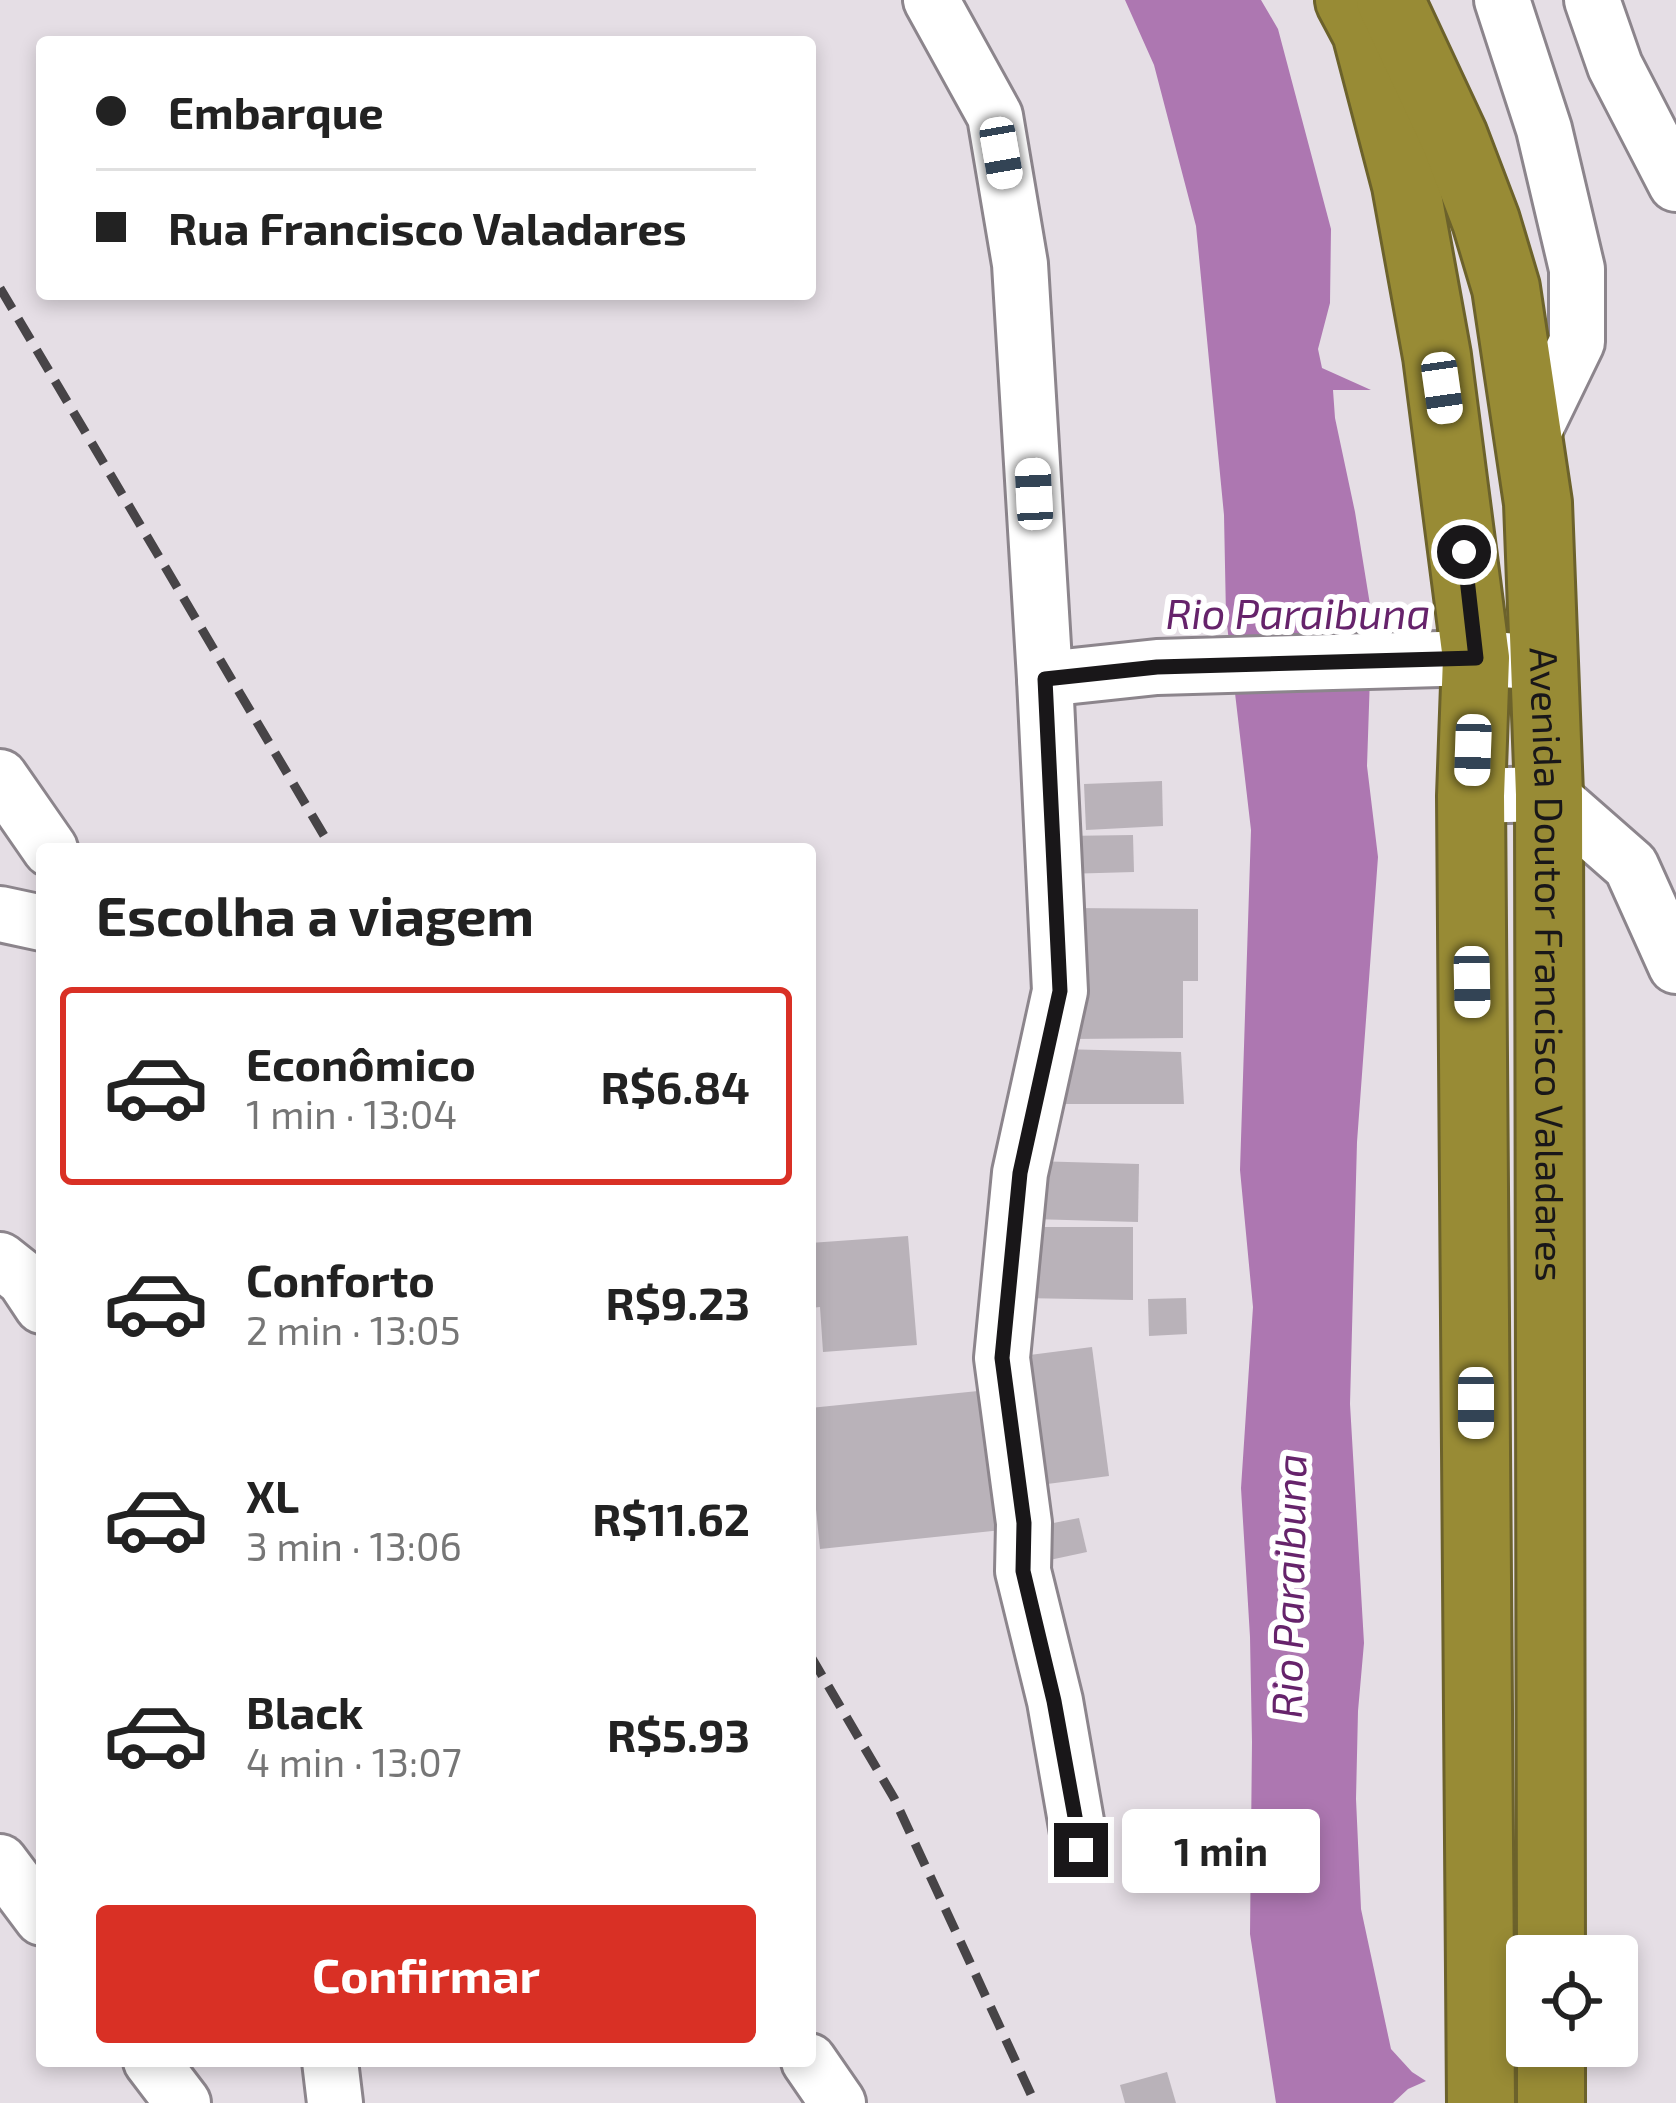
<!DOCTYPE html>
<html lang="pt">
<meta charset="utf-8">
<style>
body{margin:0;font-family:"Exo 2",sans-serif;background:#f6f6f6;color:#222;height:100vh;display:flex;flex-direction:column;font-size:45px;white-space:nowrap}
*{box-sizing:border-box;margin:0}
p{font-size:39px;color:#767676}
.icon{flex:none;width:66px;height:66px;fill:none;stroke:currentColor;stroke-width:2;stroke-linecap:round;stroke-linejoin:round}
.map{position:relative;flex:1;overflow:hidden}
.side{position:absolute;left:36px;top:843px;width:780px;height:1224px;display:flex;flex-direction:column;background:#fff;border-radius:12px;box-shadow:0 6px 18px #0003}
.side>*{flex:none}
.guide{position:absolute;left:36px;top:36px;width:780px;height:264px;border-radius:12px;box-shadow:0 6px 18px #0003;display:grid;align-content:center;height:264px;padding:0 60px;background:#fff}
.tools{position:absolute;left:1506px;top:1935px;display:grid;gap:24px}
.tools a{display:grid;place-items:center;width:132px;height:132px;border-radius:12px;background:#fff;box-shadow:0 6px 18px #0003;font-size:60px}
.end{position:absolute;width:54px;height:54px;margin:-27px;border:15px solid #191719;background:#fff;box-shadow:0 0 0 6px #fff}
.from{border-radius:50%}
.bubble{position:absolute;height:84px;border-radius:12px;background:#fff;box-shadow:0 6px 18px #0003;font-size:39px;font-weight:700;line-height:84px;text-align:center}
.car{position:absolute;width:36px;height:72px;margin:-36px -18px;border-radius:15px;box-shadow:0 0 9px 3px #0007;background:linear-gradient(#fff 24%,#345 0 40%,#fff 0 76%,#345 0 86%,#fff 0)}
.guide b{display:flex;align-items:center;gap:42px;height:114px;font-size:45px}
.guide b+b{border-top:3px solid #e0e0e0}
.guide i{width:30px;height:30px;background:#222}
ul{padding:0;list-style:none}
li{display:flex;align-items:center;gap:36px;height:198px;margin:0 24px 18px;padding:0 36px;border:6px solid transparent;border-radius:12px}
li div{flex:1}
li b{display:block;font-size:45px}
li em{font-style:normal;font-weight:700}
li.on{border-color:#d93025}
li>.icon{width:108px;height:108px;stroke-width:1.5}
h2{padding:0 60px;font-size:54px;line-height:144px}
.button{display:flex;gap:24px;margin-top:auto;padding:24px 60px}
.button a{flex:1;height:138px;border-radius:12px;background:#d93025;color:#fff;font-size:48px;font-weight:700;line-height:138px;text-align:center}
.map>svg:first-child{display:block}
</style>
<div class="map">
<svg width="1676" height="2103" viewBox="0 0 1676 2103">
<rect width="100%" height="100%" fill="#e5dee5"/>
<polygon fill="#ad77b1" points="1125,0 1261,0 1278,29 1331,229 1330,303 1318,349 1322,368 1371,390 1333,390 1335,418 1355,512 1372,617 1367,766 1378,857 1357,1142 1350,1404 1364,1643 1358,1711 1356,1799 1361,1909 1391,2049 1412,2072 1426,2081 1408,2089 1393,2103 1276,2103 1250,1934 1252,1742 1250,1637 1241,1488 1253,1307 1240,1170 1251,830 1226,616 1224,515 1196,226 1154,65"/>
<g fill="#b9b2b9">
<polygon points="1162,781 1163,826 1086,830 1084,784"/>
<polygon points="1133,835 1134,872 1064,874 1063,836"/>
<polygon points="1070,908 1198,909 1198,981 1183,981 1183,1038 1071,1039"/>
<polygon points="1059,1049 1181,1052 1184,1104 1064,1104"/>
<polygon points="1032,1161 1139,1164 1138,1222 1031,1219"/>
<polygon points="1021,1227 1133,1227 1133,1300 1021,1298"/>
<polygon points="908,1236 917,1345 823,1352 820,1307 810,1308 810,1243"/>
<polygon points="1186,1298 1187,1334 1149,1336 1148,1299"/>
<polygon points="1092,1347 1109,1476 1024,1487 1006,1358"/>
<polygon points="988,1390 1002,1530 820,1549 810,1449 810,1408"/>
<polygon points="1079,1518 1087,1552 1045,1561 1038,1526"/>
<polygon points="1167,2072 1176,2103 1125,2103 1120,2085"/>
</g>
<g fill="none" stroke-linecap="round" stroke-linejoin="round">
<g stroke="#8c858c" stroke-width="60">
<g id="minor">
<polyline points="931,0 995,116 1020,264 1045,679 1157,667 1476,658 1545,663"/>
<polyline points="1502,0 1544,129 1577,269 1577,342 1529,441"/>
<polyline points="1592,0 1615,66 1676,184"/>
<polyline points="1045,679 1060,991 1020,1173 1002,1358 1024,1523 1023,1571 1055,1701 1081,1850"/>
<polyline points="0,777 50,849"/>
<polyline points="1471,796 1549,794 1631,866 1676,966"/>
<polyline points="0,914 42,923"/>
<polyline points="0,1260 24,1279 42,1306"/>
<polyline points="0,1862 42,1918"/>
<polyline points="151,2061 183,2103"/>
<polyline points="330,2061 335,2103"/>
<polyline points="809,2061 838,2103"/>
</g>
</g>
<g stroke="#6c622b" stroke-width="72">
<g id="highway">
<polyline points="1349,0 1366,32 1406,185 1437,356 1476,658 1471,796 1481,2103"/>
<path id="s1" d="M1390 0 1454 137 1486 221 1506 288 1538 503 1549 794 1551 1956"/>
<polyline points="1551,2046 1551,2103"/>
</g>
</g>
<use href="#minor" stroke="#fff" stroke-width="54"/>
<use href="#highway" stroke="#988b35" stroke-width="66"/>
<g stroke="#474447" stroke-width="9" stroke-dasharray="24 12" stroke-linecap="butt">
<polyline points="0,288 332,849"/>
<polyline points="810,1655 894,1798 1035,2103"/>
</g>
</g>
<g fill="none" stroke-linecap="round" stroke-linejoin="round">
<polyline stroke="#191719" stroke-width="15" points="1081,1850 1054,1701 1023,1571 1024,1523 1002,1358 1020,1173 1060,991 1045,679 1157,667 1476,658 1464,552"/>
</g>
<g text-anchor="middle" stroke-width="12" stroke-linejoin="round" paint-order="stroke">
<g font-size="39" fill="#191719" stroke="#fff">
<text dy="14" stroke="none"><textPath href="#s1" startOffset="990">Avenida Doutor Francisco Valadares</textPath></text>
</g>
<g font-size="42" font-style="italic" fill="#66236b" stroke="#fff">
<text x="1298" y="629">Rio Paraibuna</text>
<text transform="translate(1289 1586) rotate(-89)" y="15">Rio Paraibuna</text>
</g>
</g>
</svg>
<div class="tools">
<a><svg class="icon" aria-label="locate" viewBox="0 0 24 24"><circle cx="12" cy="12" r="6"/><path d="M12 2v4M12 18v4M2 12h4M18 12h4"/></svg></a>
</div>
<i class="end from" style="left:1464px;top:552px"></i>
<i class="end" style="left:1081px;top:1850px"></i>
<div class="bubble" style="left:1122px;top:1809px;width:198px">1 min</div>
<i class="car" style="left:1001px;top:153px;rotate:170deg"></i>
<i class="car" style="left:1442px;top:388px;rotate:172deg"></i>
<i class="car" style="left:1034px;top:494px;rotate:357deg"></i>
<i class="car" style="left:1473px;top:750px;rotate:182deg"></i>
<i class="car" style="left:1472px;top:982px;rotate:179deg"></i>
<i class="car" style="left:1476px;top:1403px;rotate:180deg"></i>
<div class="guide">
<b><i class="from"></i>Embarque</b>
<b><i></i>Rua Francisco Valadares</b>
</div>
<section class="side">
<h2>Escolha a viagem</h2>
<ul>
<li class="on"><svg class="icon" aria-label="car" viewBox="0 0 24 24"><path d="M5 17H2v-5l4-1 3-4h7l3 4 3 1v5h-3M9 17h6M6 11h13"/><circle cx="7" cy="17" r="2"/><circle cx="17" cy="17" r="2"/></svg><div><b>Econômico</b><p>1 min · 13:04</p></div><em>R$6.84</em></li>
<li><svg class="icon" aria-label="car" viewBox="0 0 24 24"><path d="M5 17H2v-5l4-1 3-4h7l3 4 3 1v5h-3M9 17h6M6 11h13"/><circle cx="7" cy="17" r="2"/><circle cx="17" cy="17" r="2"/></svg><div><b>Conforto</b><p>2 min · 13:05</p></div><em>R$9.23</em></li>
<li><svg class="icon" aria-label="car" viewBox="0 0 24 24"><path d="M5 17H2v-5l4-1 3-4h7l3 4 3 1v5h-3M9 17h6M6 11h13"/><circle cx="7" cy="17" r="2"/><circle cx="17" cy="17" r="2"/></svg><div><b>XL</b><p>3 min · 13:06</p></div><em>R$11.62</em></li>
<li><svg class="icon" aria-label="car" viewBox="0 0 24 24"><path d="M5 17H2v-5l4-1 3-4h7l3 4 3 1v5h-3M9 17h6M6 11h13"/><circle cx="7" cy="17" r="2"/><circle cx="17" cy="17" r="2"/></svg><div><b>Black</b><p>4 min · 13:07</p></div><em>R$5.93</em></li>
</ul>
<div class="button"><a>Confirmar</a></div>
</section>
</div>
